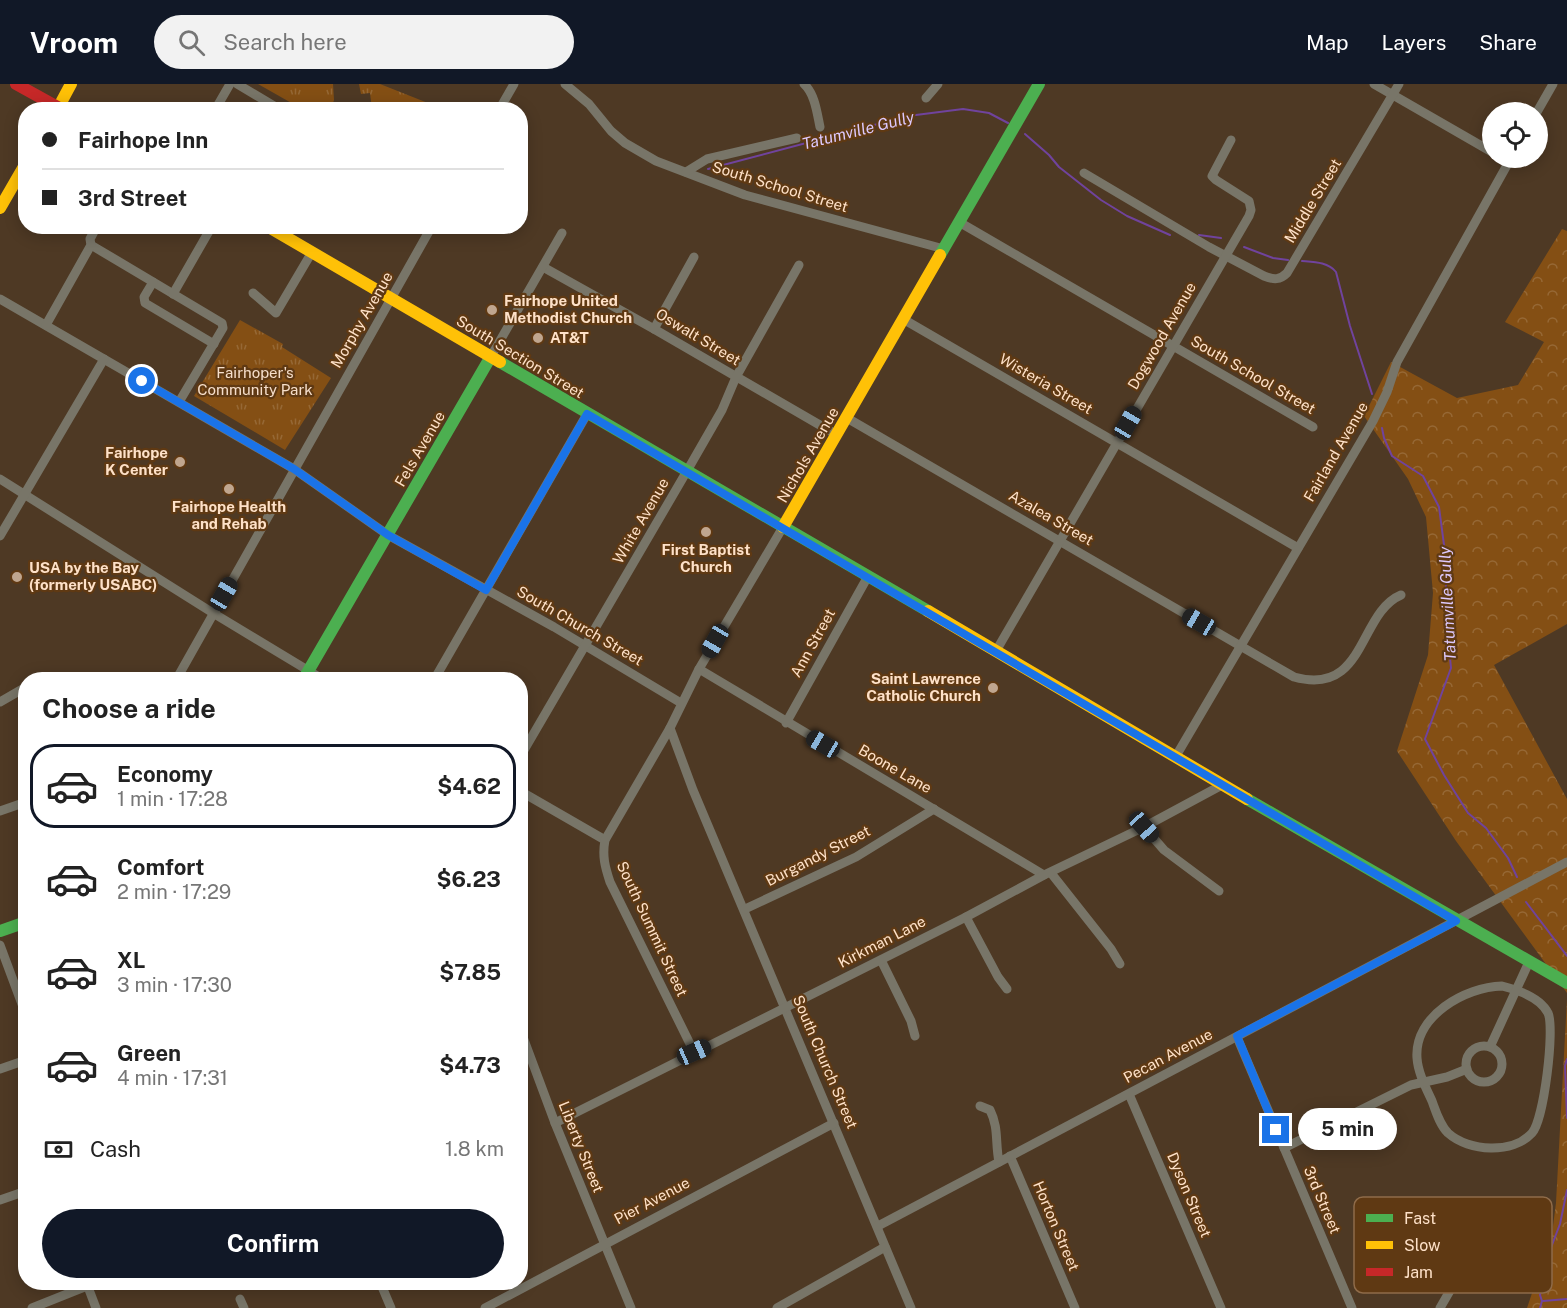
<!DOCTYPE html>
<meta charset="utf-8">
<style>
body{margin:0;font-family:"Public Sans",sans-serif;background:#f2f2f2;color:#222;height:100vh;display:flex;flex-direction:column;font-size:22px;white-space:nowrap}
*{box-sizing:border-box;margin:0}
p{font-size:20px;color:#767676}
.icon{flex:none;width:33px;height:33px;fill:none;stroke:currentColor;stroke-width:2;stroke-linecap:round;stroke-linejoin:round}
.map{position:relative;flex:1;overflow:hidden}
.details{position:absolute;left:18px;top:588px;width:510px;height:618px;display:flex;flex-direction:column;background:#fff;border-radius:24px;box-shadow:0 3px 15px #0003}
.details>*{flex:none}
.top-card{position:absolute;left:18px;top:18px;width:510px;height:132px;border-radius:24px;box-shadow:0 3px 15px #0003;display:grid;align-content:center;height:132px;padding:0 24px;background:#fff}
.tools{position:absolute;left:1482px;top:18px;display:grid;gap:12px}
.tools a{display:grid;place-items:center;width:66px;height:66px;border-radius:50%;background:#fff;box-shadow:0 3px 15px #0003;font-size:30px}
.end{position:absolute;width:27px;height:27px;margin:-14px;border:8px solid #1a73e8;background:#fff;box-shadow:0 0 0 3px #fff}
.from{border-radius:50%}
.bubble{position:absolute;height:42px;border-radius:21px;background:#fff;box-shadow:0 3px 15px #0003;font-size:20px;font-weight:700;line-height:42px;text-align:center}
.car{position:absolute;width:18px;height:36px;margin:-18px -9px;border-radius:8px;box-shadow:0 0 4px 2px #0007;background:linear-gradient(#222 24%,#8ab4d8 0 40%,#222 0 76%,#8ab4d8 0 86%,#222 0)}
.top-card b{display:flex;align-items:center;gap:21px;height:57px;font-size:22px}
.top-card b+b{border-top:2px solid #e0e0e0}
.top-card i{width:15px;height:15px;background:#222}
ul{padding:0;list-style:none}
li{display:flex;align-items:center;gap:18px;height:84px;margin:0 12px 9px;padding:0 12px;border:3px solid transparent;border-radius:24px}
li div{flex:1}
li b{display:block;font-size:22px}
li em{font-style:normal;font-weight:700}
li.active{border-color:#111827}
li>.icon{width:54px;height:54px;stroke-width:1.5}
h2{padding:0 24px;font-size:27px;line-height:72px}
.pay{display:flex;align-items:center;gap:15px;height:66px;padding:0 24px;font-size:22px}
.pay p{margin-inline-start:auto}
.button{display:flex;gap:12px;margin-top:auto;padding:12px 24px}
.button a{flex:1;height:69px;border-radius:36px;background:#111827;color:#fff;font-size:24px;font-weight:700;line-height:69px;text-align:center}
header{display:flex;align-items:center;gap:36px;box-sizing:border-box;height:84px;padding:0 30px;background:#111827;color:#fff}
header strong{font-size:28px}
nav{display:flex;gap:33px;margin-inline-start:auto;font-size:21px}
.search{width:420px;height:54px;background:#f2f2f2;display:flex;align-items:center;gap:15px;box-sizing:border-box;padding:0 21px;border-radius:33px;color:#767676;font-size:22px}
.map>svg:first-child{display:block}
</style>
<header>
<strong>Vroom</strong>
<div class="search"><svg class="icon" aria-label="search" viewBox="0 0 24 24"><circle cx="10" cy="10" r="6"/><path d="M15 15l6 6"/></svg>Search here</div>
<nav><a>Map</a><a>Layers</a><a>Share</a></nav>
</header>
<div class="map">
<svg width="1567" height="1224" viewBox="0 0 1567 1224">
<defs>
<pattern id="grass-tufts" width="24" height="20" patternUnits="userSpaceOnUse" patternTransform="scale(1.5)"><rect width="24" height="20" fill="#844f14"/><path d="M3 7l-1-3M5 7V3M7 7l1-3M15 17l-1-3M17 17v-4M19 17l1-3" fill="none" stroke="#966835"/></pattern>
<pattern id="forest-crowns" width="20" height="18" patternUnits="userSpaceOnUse" patternTransform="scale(1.5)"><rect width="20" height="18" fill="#844f14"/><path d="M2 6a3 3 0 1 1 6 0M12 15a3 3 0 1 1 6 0" fill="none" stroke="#966835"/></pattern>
</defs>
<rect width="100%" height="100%" fill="#4e3924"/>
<g fill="url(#grass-tufts)">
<polygon points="258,0 333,0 334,16 331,25 302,25"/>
<polygon points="359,0 380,0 443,25 372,25 370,9 361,10"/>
<polygon points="240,236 283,260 282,263 331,294 285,366 194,312"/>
</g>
<g fill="url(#forest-crowns)">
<polygon points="1562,145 1567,147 1567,540 1494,581 1567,715 1567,909 1456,757 1397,667 1428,571 1433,509 1426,433 1408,395 1364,332 1391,278 1457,314 1518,301 1544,258 1505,238"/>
<polygon points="1567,915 1567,1224 1527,1224 1552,1150 1556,1119"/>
</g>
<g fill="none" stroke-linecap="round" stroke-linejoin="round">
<g stroke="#70439d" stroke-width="2">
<polyline points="1025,50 1049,71 1059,83 1101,116 1127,132 1170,151"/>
<polyline points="708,85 908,32 963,25 989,29 1008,39"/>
<polyline points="1199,151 1221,154"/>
<polyline points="1244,163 1273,174 1288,176"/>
<path d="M1302 177C1314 178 1328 178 1336 188L1350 242 1372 310"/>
<polyline points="1382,344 1384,354 1392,372 1423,392 1439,423 1446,476 1446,535 1451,584 1425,655 1444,691 1468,729 1486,744 1508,774 1517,793"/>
<polyline points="1526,818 1567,872"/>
<polyline points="1567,975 1565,982 1567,1034"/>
<polyline points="1543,1217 1567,1215"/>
<polyline points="1540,1224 1542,1217 1540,1211 1547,1174 1560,1140 1567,1106"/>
</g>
<g stroke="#787568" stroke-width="9">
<polyline points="237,0 281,26"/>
<polyline points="565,0 589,20 611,47 625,59 656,77 745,111 944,165"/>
<path d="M804 0C815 10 817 29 820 43"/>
<polyline points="1374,0 1492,68"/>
<polyline points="926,14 938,0"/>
<polyline points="215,26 230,0"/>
<polyline points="499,26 514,0"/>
<polyline points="1537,28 1553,0"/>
<polyline points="686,88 707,75 797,54"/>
<path d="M1084 89 1209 163 1264 192C1274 196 1280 196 1287 189L1399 0"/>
<polyline points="959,138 1313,343"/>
<polyline points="91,161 222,239 223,244 179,318"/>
<polyline points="543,183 654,245 837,351"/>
<polyline points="153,198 144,213 145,219 214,260"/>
<polyline points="253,209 276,229 312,168"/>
<polyline points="173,210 212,142"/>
<polyline points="0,215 294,385 388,451 554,543 681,619"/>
<polyline points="903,235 1298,464"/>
<polyline points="46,241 91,161 90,155 97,142"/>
<polyline points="654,245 694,173"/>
<polyline points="490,274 562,149"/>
<path d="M847 334 1294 593C1366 613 1358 529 1401 511"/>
<polyline points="0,395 213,529 324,596"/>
<polyline points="0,452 104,275"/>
<polyline points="996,567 1249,132 1251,126 1249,117 1216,96 1212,92 1231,56"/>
<polyline points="699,585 1044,791"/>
<polyline points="176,596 432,142"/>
<polyline points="434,596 587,330"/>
<polyline points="0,618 26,603"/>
<polyline points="786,639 867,494"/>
<polyline points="670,644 693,706 911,1224"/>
<polyline points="1176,672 1373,337 1387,308 1397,278 1511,74"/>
<polyline points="520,673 691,380 722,326 736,293 799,181"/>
<polyline points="520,707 605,756"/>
<polyline points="0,727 26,718"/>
<polyline points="1144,743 1164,766 1219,807"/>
<polyline points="1051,789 1111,865 1120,880"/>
<polyline points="745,825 856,773 934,725"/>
<polyline points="966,833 998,893 1007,905"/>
<polyline points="0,861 26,931"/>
<polyline points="881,876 911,937 915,952"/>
<path d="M1502 902C1518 906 1540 913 1548 929 1555 944 1544 1036 1532 1049 1513 1070 1469 1068 1448 1049 1440 1041 1436 1028 1432 1017 1426 1004 1418 989 1417 974 1414 932 1465 903 1502 902Z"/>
<polyline points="520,945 555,1039 631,1224"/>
<polyline points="1237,953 1352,1224"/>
<circle cx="1484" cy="980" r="18"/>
<polyline points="1490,963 1529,878"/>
<path d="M694 968 610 798C605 783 602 772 605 756L670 644 699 585 783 443"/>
<polyline points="0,985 26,976"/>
<polyline points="1129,1010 1221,1224"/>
<path d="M980 1022 990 1026C999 1044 995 1058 999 1078"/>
<polyline points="555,1039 966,833 1044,791 1144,743 1222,701"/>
<polyline points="1284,1064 1411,1001 1447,993 1467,985"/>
<polyline points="1010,1072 1075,1224"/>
<polyline points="0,1116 26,1107"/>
<polyline points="878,1142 1567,778"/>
<polyline points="380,1198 391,1224"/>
<polyline points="88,1203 96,1224"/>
<polyline points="240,1215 244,1224"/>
<polyline points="32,1224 97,1198"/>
<polyline points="485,1224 834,1039"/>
<polyline points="777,1224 885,1163"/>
<polyline points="1440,1224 1485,1146 1500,1135"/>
</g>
<g stroke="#4caf50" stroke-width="12">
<polyline points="940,171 1039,0"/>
<polyline points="500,278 928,527"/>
<polyline points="303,596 490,274"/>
<polyline points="1247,715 1567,899"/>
<polyline points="0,847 26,838"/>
</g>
<g stroke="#ffc107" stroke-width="12">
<polyline points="57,26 71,0"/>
<polyline points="0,124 26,79"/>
<polyline points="267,142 500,278"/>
<polyline points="783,443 940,171"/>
<polyline points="928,527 1247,715"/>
</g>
<polyline stroke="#c62828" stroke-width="12" points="16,0 63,26"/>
</g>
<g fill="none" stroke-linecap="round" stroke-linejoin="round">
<polyline stroke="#1a73e8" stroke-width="8" points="142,297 294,385 388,451 486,506 587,330 1456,837 1237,952 1276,1046"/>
</g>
<g fill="#c0a68f" stroke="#5f3913" stroke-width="2">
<circle cx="492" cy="226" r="6"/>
<circle cx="538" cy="254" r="6"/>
<circle cx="180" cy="378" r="6"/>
<circle cx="229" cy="405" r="6"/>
<circle cx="706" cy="448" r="6"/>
<circle cx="17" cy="493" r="6"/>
<circle cx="993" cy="604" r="6"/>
</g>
<g text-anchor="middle" stroke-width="4.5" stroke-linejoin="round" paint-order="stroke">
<g font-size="15" fill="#fee1c8" stroke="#5f3913">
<text transform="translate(780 103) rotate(17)" y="5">South School Street</text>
<text transform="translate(1313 117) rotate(-59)" y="5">Middle Street</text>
<text transform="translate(362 236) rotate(-60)" y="5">Morphy Avenue</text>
<text transform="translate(1162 252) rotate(-60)" y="5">Dogwood Avenue</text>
<text transform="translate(698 253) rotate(31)" y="5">Oswalt Street</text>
<text transform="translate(520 273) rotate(31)" y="5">South Section Street</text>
<text transform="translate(1253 291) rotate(30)" y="5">South School Street</text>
<text transform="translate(1046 300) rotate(30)" y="5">Wisteria Street</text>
<text transform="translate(420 365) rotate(-60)" y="5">Fels Avenue</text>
<text transform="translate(1336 368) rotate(-60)" y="5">Fairland Avenue</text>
<text transform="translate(808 371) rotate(-60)" y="5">Nichols Avenue</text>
<text transform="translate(1051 434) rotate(30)" y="5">Azalea Street</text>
<text transform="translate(641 437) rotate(-60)" y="5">White Avenue</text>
<text transform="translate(580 542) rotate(30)" y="5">South Church Street</text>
<text transform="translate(813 559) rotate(-61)" y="5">Ann Street</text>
<text transform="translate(895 685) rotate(30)" y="5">Boone Lane</text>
<text transform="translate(818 772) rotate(-27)" y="5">Burgandy Street</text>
<text transform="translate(652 845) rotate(65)" y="5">South Summit Street</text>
<text transform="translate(882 858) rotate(-27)" y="5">Kirkman Lane</text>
<text transform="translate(1168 972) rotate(-28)" y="5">Pecan Avenue</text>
<text transform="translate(825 978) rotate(67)" y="5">South Church Street</text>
<text transform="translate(581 1063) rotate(68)" y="5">Liberty Street</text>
<text transform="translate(1189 1111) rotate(67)" y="5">Dyson Street</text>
<text transform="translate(1322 1116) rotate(67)" y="5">3rd Street</text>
<text transform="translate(652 1117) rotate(-28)" y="5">Pier Avenue</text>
<text transform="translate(1056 1142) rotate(67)" y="5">Horton Street</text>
</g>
<g font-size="15" font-weight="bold" fill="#fee1c8" stroke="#5f3913" text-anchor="start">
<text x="504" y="222">Fairhope United<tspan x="504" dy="17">Methodist Church</tspan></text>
<text x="550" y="259">AT&amp;T</text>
<text x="168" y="374" text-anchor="end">Fairhope<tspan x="168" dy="17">K Center</tspan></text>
<text x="229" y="428" text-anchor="middle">Fairhope Health<tspan x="229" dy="17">and Rehab</tspan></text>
<text x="706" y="471" text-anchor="middle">First Baptist<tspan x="706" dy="17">Church</tspan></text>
<text x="29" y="489">USA by the Bay<tspan x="29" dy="17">(formerly USABC)</tspan></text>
<text x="981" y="600" text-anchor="end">Saint Lawrence<tspan x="981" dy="17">Catholic Church</tspan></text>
</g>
<g font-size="15" fill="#f6deca" stroke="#5f3913">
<text x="255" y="294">Fairhoper's<tspan x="255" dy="17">Community Park</tspan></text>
</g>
<g font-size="16" font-style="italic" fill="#ddc9fd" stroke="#5f3913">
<text transform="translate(858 46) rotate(-14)" y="6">Tatumville Gully</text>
<text transform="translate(1447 520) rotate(-93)" y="6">Tatumville Gully</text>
</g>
</g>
<rect x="1354" y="1113" width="198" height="96" rx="9" fill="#5f3913" stroke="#8f6b49" stroke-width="1.5"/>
<rect x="1366" y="1130" width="27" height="8" fill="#4caf50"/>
<rect x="1366" y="1157" width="27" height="8" fill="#ffc107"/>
<rect x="1366" y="1184" width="27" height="8" fill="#c62828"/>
<g font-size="16" fill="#fee1c8">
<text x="1404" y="1140">Fast</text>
<text x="1404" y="1167">Slow</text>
<text x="1404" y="1194">Jam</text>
</g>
</svg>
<div class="tools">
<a><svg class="icon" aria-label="locate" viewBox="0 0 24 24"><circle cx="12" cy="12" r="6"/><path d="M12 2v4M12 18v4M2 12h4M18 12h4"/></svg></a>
</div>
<i class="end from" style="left:142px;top:297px"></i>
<i class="end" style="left:1276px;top:1046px"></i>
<div class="bubble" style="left:1298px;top:1024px;width:99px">5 min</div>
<i class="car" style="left:1128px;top:339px;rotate:30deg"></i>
<i class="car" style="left:224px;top:510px;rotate:30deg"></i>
<i class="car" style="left:1199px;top:538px;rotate:300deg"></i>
<i class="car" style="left:715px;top:557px;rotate:210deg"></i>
<i class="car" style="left:823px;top:660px;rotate:300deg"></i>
<i class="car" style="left:1144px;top:743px;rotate:138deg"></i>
<i class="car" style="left:694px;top:968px;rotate:66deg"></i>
<div class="top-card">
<b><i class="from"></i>Fairhope Inn</b>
<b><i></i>3rd Street</b>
</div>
<section class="details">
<h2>Choose a ride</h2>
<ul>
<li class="active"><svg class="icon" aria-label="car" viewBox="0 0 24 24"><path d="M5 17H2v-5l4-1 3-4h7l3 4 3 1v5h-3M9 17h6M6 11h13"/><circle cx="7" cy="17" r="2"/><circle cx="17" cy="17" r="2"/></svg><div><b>Economy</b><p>1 min · 17:28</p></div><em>$4.62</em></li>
<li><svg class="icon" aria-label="car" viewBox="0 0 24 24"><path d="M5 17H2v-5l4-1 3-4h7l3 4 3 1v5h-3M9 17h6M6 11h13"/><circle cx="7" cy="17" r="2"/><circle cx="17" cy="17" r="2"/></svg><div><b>Comfort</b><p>2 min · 17:29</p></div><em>$6.23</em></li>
<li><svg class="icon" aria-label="car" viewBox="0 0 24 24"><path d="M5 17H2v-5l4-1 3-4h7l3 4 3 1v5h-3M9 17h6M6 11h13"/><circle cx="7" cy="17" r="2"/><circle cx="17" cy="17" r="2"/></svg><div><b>XL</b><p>3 min · 17:30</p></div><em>$7.85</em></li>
<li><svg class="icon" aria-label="car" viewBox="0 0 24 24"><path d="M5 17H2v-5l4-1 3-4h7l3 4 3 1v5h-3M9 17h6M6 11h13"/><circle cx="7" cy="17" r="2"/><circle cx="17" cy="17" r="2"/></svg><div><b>Green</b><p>4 min · 17:31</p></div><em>$4.73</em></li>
</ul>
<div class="pay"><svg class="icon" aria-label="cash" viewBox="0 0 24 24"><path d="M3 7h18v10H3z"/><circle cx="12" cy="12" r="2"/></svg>Cash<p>1.8 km</p></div>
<div class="button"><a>Confirm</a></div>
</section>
</div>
